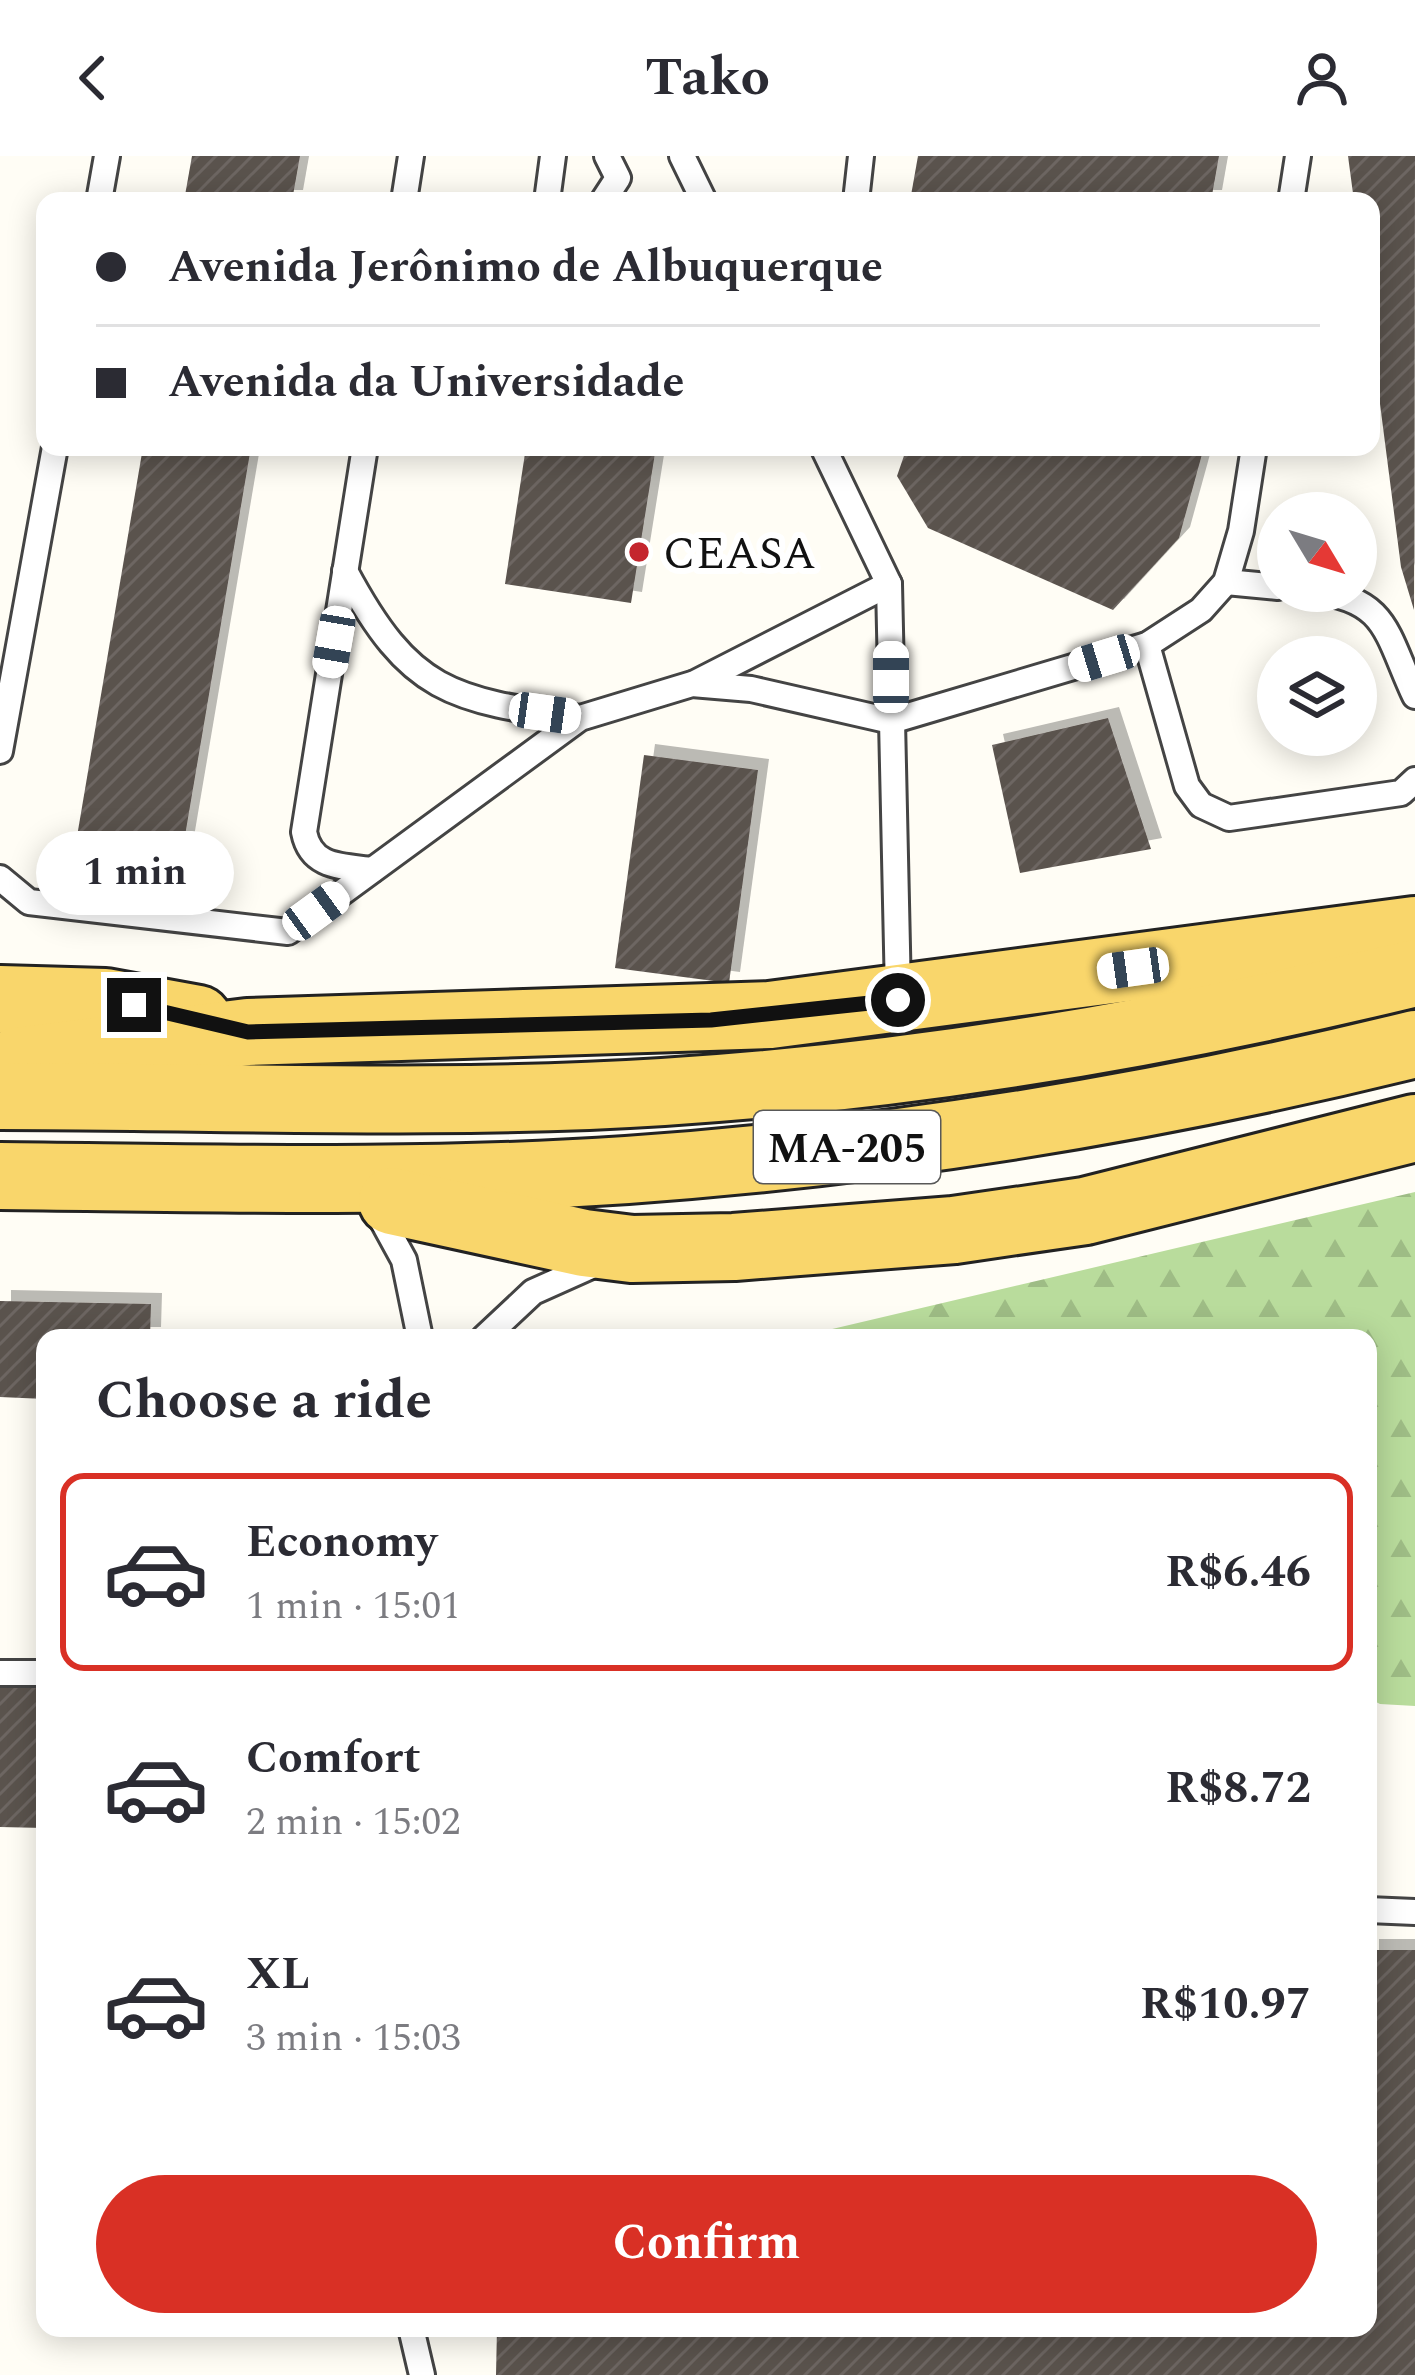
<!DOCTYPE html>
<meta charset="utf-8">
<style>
body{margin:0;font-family:Spectral,serif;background:#f7f7f7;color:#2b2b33;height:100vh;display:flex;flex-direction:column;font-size:45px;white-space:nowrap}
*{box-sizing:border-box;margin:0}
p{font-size:39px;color:#7c7c81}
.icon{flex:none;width:66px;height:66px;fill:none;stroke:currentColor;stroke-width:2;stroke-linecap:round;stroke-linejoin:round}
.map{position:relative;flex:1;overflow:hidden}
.details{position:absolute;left:36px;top:1173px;width:1341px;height:1008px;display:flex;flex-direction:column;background:#fff;border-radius:24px;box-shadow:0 6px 30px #0003}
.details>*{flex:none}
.guide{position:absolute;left:36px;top:36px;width:1344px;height:264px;border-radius:24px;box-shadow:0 6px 30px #0003;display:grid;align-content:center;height:264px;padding:0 60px;background:#fff}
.needle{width:78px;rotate:128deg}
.fabs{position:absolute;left:1257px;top:336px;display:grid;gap:24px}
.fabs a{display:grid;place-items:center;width:120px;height:120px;border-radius:50%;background:#fff;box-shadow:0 6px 30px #0003;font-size:60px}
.end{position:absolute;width:54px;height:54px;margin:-27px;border:15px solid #111;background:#fff;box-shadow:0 0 0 6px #fff}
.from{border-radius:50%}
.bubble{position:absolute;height:84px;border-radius:42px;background:#fff;box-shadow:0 6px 30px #0003;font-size:39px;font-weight:700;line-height:84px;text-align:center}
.car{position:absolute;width:36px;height:72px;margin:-36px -18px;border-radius:15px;box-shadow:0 0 9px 3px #0007;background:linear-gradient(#fff 24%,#345 0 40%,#fff 0 76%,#345 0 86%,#fff 0)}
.guide b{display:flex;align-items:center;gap:42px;height:114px;font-size:45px}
.guide b+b{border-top:3px solid #e1e1e2}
.guide i{width:30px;height:30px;background:#2b2b33}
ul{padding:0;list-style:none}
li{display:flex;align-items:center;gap:36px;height:198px;margin:0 24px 18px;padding:0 36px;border:6px solid transparent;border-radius:24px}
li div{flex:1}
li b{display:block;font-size:45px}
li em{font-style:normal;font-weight:700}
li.active{border-color:#d93025}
li>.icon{width:108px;height:108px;stroke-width:1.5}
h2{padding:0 60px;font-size:54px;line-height:144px}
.cta{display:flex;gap:24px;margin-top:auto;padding:24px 60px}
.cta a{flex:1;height:138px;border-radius:72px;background:#d93025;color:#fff;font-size:48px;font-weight:700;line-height:138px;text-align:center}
header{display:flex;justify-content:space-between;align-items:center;height:156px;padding:0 60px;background:#fff;font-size:54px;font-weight:700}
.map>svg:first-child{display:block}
</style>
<header><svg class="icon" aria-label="back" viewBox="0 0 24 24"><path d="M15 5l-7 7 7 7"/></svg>Tako<svg class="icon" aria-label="person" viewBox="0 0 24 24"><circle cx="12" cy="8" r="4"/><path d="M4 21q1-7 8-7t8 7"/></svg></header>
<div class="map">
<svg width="1415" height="2219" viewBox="0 0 1415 2219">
<defs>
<pattern id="forest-firs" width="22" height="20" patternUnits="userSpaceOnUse" patternTransform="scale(3)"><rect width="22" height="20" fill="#b9dc9c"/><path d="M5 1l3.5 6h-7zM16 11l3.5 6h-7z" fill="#9ebc85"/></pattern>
<pattern id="building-hatch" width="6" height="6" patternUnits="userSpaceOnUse" patternTransform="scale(3)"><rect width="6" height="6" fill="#5a524d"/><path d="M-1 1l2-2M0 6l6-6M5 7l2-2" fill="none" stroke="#6d6662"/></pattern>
<filter id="shadow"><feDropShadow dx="11" dy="-11" stdDeviation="0" flood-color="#0004"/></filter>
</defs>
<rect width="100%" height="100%" fill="#fffdf5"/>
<polygon fill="url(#forest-firs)" points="1415,1036 1415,1550 1380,1548 1368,1542 1368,1182 794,1182"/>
<g fill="url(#building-hatch)" filter="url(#shadow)">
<polygon points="192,0 300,0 292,45 184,45"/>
<polygon points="918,0 1219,0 1211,45 910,45"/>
<polygon points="1348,0 1415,0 1414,454 1401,411 1371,178 1371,45 1354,45"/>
<polygon points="143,291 251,291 177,727 72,710"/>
<polygon points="526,291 656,291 631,447 505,428"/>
<polygon points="907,291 1204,291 1179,382 1113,454 928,372 897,320"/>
<polygon points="1108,562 1151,693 1020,717 992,589"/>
<polygon points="644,599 758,614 729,827 615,812"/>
<polygon points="0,1145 151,1148 150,1182 45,1182 45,1243 0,1241"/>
<polygon points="0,1528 45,1528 45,1672 0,1671"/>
<polygon points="1368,1794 1415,1794 1415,2219 496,2219 497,2172 1368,2172"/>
</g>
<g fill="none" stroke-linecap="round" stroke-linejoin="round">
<g stroke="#444" stroke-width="30">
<g id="service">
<polyline points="682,0 704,45"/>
<polyline points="99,45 107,0"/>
<polyline points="404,45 411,0"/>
<polyline points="547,45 553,0"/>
<polyline points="603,45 618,22 607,0"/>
<polyline points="856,45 861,0"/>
<polyline points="1291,45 1298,0"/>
<path d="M365 291 304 676C311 712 341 710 372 714"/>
<polyline points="823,291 889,428 898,837"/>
<path d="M345 415C410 537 451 544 580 562"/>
<polyline points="1226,426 1278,431"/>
<path d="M1313 435C1388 443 1386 478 1415 540"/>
<polyline points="1147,489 1187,630 1201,649 1229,662 1401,637 1415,624"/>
<polyline points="695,527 889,428"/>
<polyline points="0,595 55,291"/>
<polyline points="0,722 29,746 288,776 580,562 692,528 751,533 891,565 1147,489 1201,454 1226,426 1241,375 1254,291"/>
<polyline points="375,1051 404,1104 420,1182"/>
<polyline points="484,1182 533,1136 600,1106"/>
<polyline points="0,1517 45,1517"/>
<polyline points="1368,1754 1415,1756"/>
<polyline points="411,2172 422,2219"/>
</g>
</g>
<g stroke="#222" stroke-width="72">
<g id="primary">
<polyline points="0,843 105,846 198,863"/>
<polyline points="16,905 248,876 770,859 1415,774"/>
<path d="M0 940C220 940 443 950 663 936 917 920 1168 877 1415 817"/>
<path d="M0 1020C208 1022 419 1028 627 1014 893 995 1156 952 1415 888"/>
<polyline points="392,1045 584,1087 632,1093 734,1091 954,1074 1085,1055 1415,972"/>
</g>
</g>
<use href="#service" stroke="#fff" stroke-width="24"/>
<use href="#primary" stroke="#f9d66b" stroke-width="66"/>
</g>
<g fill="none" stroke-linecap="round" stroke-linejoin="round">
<polyline stroke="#111" stroke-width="15" points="134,849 248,876 711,864 898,844"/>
</g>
<circle fill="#c4262e" stroke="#fff" stroke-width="4.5" cx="639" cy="396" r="12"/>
<g text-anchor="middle" stroke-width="12" stroke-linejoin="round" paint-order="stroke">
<rect fill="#fff" stroke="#585858" stroke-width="3" x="754" y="955" width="186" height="72" rx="9"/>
<g font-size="42" font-weight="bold" fill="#111">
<text x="847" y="1006">MA-205</text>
</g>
<g font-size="45" fill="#111" stroke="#fff" text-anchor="start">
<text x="663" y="412">CEASA</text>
</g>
</g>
</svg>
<div class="fabs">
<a><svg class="needle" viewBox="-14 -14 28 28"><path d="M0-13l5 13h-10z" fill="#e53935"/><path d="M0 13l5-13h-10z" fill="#7c7c81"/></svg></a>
<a><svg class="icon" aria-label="layers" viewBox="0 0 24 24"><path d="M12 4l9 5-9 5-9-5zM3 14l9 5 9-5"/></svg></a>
</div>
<i class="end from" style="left:898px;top:844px"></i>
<i class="end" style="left:134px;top:849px"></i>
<div class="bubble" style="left:36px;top:675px;width:198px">1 min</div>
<i class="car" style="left:334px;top:486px;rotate:190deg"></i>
<i class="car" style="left:1104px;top:502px;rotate:253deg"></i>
<i class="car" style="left:891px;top:521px;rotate:0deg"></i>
<i class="car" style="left:545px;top:557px;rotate:98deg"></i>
<i class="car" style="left:316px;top:755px;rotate:54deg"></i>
<i class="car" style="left:1133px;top:812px;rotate:262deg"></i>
<div class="guide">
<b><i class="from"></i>Avenida Jerônimo de Albuquerque</b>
<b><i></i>Avenida da Universidade</b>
</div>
<section class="details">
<h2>Choose a ride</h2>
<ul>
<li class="active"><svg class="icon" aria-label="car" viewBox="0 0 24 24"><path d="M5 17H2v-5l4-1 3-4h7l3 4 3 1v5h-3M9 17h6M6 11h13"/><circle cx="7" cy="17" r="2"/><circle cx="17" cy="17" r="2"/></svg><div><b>Economy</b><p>1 min · 15:01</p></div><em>R$6.46</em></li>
<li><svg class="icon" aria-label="car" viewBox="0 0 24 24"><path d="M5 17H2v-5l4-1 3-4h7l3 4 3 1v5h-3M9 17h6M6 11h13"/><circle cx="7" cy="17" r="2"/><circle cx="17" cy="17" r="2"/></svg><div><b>Comfort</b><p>2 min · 15:02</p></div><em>R$8.72</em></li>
<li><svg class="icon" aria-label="car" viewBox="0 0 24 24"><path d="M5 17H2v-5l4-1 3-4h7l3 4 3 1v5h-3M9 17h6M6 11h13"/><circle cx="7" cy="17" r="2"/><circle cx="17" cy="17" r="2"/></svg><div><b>XL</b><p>3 min · 15:03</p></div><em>R$10.97</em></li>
</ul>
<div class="cta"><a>Confirm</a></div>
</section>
</div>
